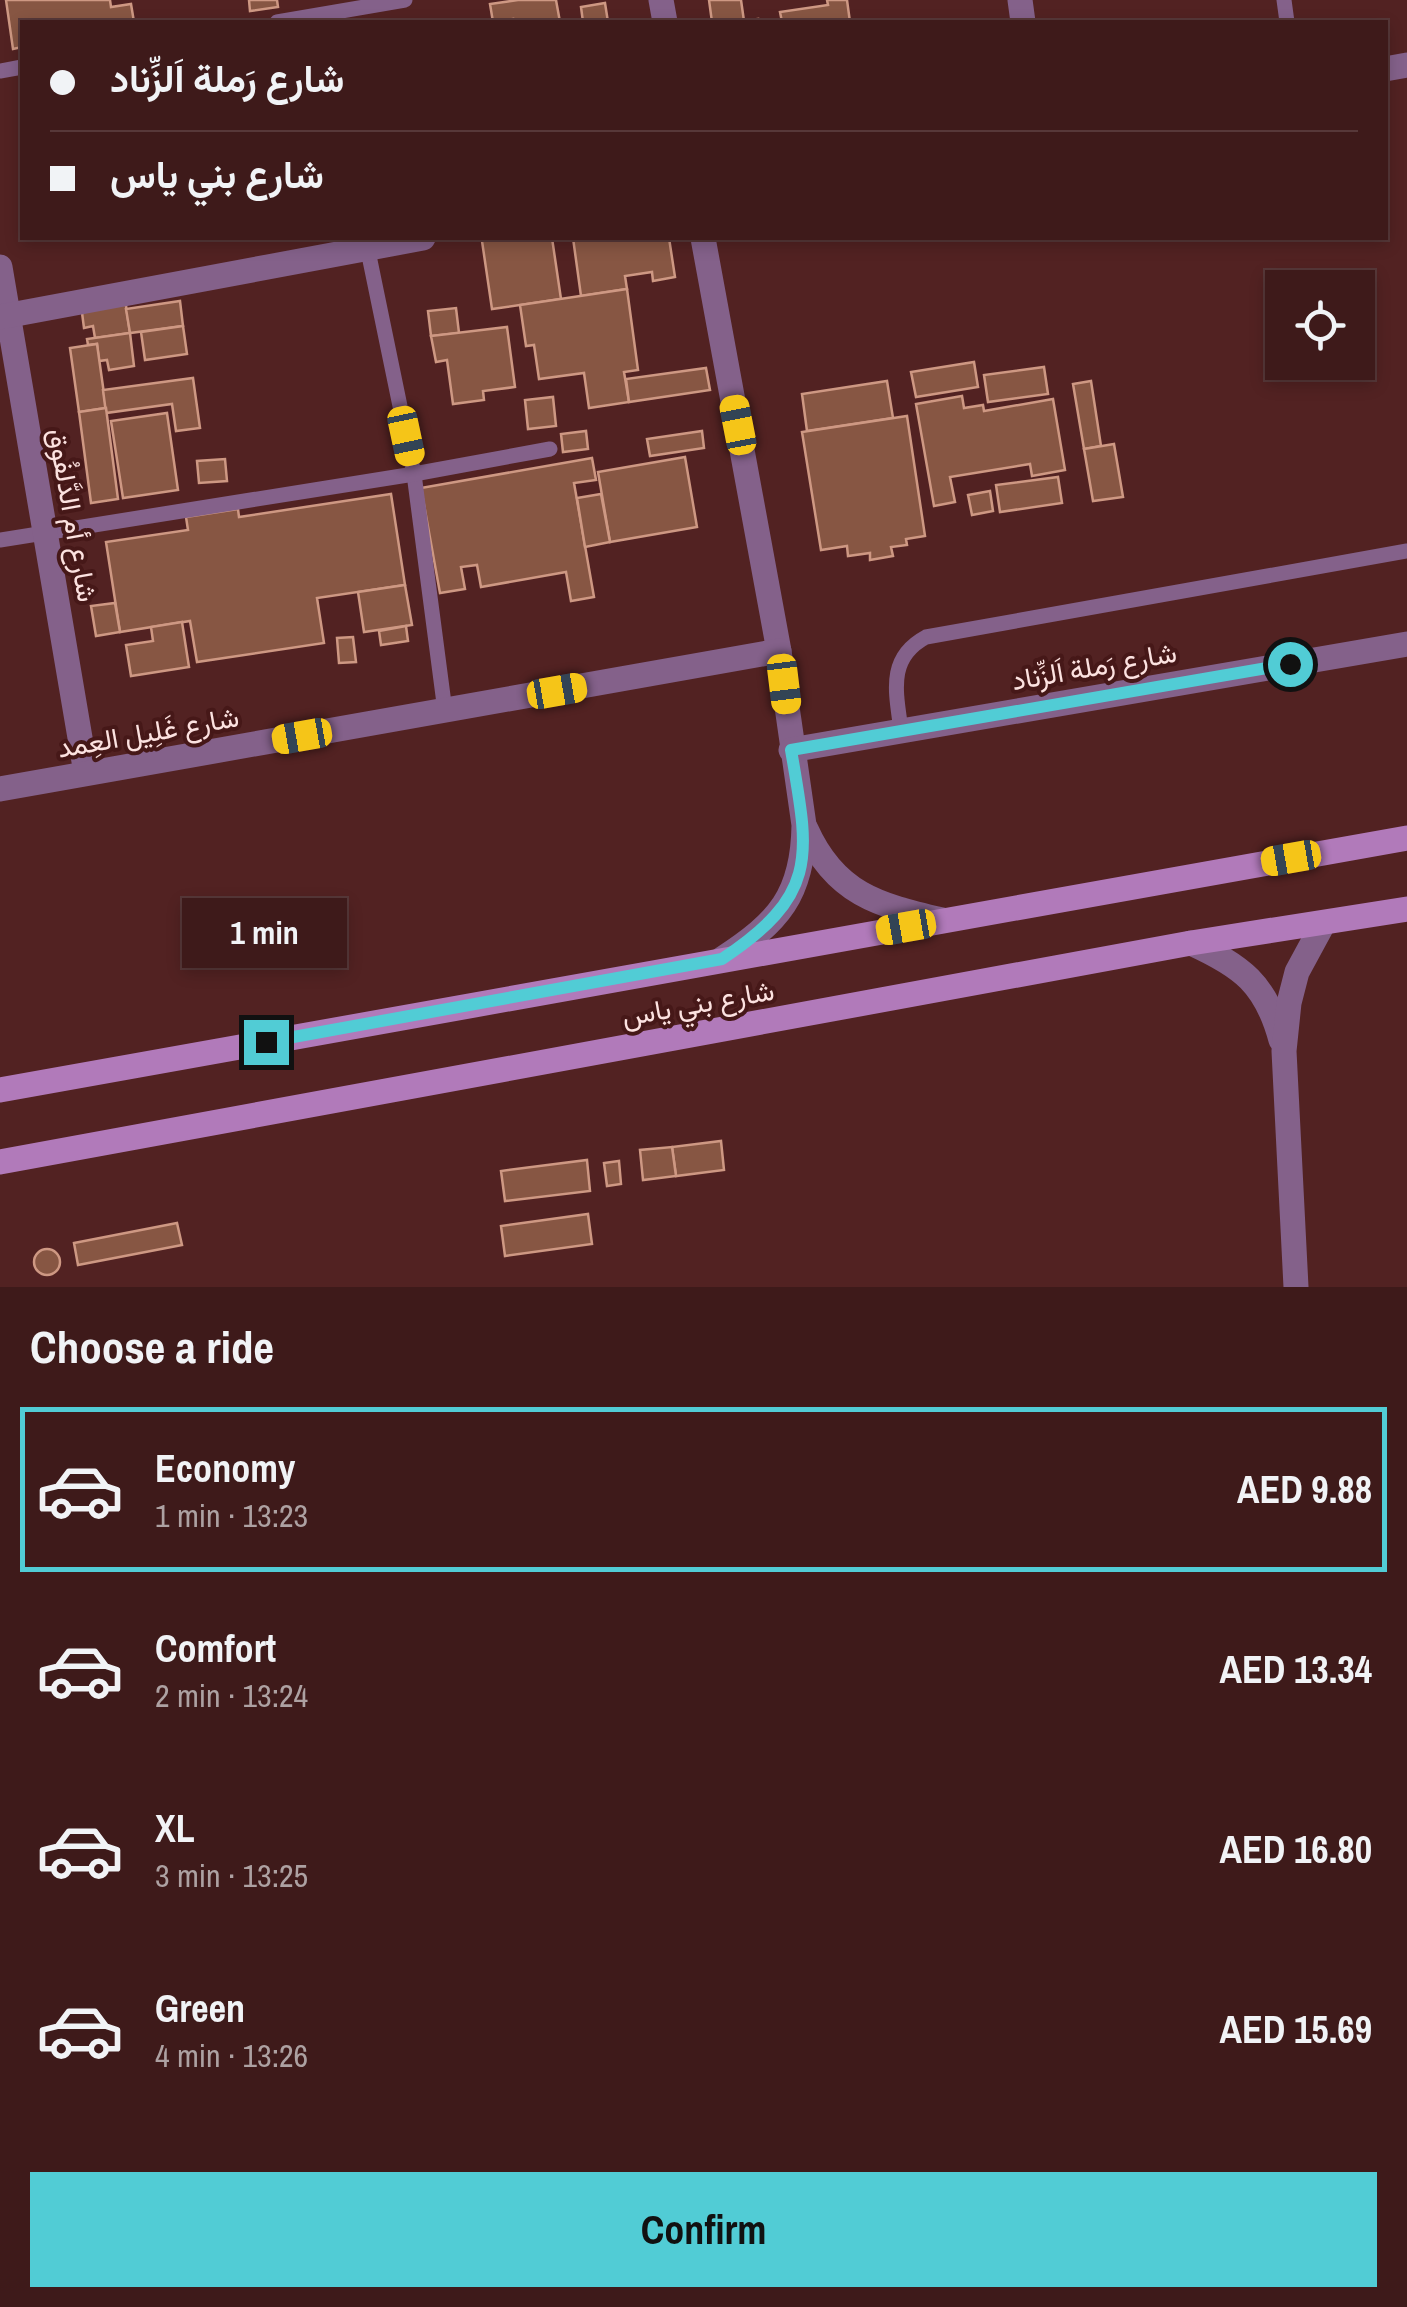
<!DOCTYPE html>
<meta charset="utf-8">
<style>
body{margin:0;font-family:"Archivo Narrow",Vazirmatn,sans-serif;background:#492727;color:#f1f3f6;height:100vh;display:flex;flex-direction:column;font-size:38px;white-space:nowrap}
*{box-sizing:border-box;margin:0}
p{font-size:32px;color:#ada1a2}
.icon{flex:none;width:55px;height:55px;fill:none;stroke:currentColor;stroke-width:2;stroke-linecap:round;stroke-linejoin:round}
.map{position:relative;height:1287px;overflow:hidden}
.sheet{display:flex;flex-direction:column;background:#3e1a1a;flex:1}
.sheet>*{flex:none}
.hud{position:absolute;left:20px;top:20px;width:1368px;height:220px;border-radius:0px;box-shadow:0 5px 15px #0003,0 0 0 2px #573839;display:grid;align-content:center;height:220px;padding:0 30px;background:#3e1a1a}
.fabs{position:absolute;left:1265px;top:270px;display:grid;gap:20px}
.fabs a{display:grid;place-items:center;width:110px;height:110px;border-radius:0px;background:#3e1a1a;box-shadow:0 5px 15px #0003,0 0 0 2px #573839;font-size:50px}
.end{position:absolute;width:45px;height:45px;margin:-22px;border:12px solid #51ccd5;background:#111;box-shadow:0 0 0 5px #111}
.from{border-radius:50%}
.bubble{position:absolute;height:70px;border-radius:0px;background:#3e1a1a;box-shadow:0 5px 15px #0003,0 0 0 2px #573839;font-size:32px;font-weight:700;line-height:70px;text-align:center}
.car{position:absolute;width:30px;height:60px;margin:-30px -15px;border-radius:12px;box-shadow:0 0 8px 2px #0007;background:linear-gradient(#f5c518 24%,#345 0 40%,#f5c518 0 76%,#345 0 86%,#f5c518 0)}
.hud b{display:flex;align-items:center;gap:35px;height:95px;font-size:38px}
.hud b+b{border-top:2px solid #573839}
.hud i{width:25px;height:25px;background:#f1f3f6}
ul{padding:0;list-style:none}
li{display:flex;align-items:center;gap:30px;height:165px;margin:0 20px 15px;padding:0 10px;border:5px solid transparent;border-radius:0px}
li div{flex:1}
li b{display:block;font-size:38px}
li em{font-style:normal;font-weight:700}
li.on{border-color:#51ccd5}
li>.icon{width:90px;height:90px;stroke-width:1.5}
h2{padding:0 30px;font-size:45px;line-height:120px}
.cta{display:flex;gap:20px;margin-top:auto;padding:20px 30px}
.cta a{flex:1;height:115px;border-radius:0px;background:#51ccd5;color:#111;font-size:40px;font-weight:700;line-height:115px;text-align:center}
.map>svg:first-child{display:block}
</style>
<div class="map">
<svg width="1407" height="1287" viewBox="0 0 1407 1287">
<rect width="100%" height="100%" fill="#522222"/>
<g fill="#875643" stroke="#ce9883" stroke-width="2.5">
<polygon points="6,0 110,0 111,7 131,4 134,22 22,22 22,47 13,49"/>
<polygon points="249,0 277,0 278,7 250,11"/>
<polygon points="518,0 556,0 560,22 513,22 513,19 493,22 490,4"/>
<polygon points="709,0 741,0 744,21 758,19 758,22 712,22"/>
<polygon points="827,0 847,0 850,22 782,22 780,12 828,5"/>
<polygon points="605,3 608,22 583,22 581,7"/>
<polygon points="503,238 552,238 561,299 492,309 482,241"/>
<polygon points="573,238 669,238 675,277 653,281 652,272 625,276 627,289 581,296"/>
<polygon points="627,289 638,370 624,372 629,402 589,408 584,373 539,379 534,345 526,346 520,305"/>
<polygon points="125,299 130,333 95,338 93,326 84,328 81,305"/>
<polygon points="180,301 183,326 130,333 126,309"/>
<polygon points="456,308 459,333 431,336 428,311"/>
<polygon points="183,326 187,354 145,360 141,332"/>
<polygon points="507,327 515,387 483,391 484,400 453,404 447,360 436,362 431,336"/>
<polygon points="130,333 134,366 109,370 107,360 99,361 97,344 88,345 87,339"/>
<polygon points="97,344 106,408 79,412 70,348"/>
<polygon points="974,362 978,387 916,397 911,372"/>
<polygon points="1044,367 1048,394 988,402 984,375"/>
<polygon points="706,368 710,390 629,402 626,379"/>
<polygon points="193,378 200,428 176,431 172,404 106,413 103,390"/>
<polygon points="887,381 893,418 807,431 802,394"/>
<polygon points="1091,381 1101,446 1084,449 1073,384"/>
<polygon points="962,396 964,408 983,405 984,411 1053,399 1065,470 1032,476 1030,464 950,477 955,502 934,506 916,404"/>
<polygon points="553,397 556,426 528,429 525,400"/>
<polygon points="106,408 118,499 91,503 79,412"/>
<polygon points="167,413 178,490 123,498 111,421"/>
<polygon points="907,416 925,536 906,539 907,545 891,547 893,556 870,560 870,553 848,556 847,546 821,550 802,432"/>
<polygon points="586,431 588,449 563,452 561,434"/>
<polygon points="702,431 704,448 650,456 647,439"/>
<polygon points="1114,444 1123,497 1093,501 1084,449"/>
<polygon points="685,457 697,527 610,542 598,472"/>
<polygon points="592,458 596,480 574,483 594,597 571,601 566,572 481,587 477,565 461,567 465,589 440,593 421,488"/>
<polygon points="225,459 227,481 199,483 197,461"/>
<polygon points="1058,477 1062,503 1000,512 996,485"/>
<polygon points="990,491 993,511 972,515 968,495"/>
<polygon points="391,494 405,585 317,598 324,643 197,662 190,621 120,632 106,542 188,530 186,517 238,509 239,517"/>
<polygon points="601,494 610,542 585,547 577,498"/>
<polygon points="405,585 412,625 364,632 358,592"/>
<polygon points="115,603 120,632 96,636 91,606"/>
<polygon points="182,622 189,667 131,676 126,645 153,641 151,627"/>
<polygon points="406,626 408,641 381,645 379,631"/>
<polygon points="353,637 356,662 339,663 337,638"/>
<polygon points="721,1141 724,1170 676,1176 672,1147"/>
<polygon points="672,1147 676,1176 643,1180 640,1150"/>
<polygon points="587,1160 590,1191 505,1201 501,1171"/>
<polygon points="619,1161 621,1184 607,1186 604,1163"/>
<polygon points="588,1214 592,1244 505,1256 501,1226"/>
<polygon points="177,1223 182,1245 78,1265 74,1243"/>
<circle cx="47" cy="1262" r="13"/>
</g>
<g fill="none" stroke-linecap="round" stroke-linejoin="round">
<g stroke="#84618a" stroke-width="15">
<polyline points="1284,0 1287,22"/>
<polyline points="277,22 405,0"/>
<polyline points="0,71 22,67"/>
<polyline points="366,241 414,474 445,711"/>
<polyline points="0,540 414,474 550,449"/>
<path d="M901 730C896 692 887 658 926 637L1407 551"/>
</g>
<g stroke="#84618a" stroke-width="25">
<polyline points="661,0 665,22"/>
<polyline points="1020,0 1023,22"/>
<polyline points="1385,69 1407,65"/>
<path d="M703 238 779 651 804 825C803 895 779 922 722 959"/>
<polyline points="0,267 86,773"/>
<polyline points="0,317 423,238"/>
<polyline points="791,750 1407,644"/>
<polyline points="0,789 779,651"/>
<path d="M806 829C835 894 878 905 942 920"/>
<path d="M1191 943C1242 966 1266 984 1281 1040"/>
<polyline points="1296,1287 1284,1051 1289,1003 1297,972 1323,924"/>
</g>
<g stroke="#b17aba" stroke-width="25">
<polyline points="0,1090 1407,838"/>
<polyline points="0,1162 1191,943 1407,909"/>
</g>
</g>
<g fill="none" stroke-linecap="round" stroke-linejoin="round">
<path stroke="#51ccd5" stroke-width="12" d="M266 1042 722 959C820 894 809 855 791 750L1290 664"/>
</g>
<g text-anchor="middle" stroke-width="8" stroke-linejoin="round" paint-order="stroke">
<g font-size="28" fill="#fce2e0" stroke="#461818">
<text transform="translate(73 515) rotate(80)" y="10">شارع أم الدَّلفُوق</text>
<text transform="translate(1094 666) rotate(-10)" y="10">شارع رَملة اَلزِّناد</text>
<text transform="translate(148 732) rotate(-10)" y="10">شارع غَلِيل العِمد</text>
<text transform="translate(698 1003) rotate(-10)" y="10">شارع بني ياس</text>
</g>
</g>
</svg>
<div class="fabs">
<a><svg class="icon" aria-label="locate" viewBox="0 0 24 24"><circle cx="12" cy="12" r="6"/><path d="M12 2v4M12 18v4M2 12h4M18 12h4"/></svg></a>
</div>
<i class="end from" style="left:1290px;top:664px"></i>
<i class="end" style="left:266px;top:1042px"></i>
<div class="bubble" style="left:182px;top:898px;width:165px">1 min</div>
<i class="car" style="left:738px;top:425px;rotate:349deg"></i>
<i class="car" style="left:406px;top:436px;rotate:168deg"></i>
<i class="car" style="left:784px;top:684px;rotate:173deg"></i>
<i class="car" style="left:557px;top:691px;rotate:80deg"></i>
<i class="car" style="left:302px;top:736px;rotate:260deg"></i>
<i class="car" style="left:1291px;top:858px;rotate:260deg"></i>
<i class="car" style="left:906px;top:927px;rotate:260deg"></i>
<div class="hud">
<b><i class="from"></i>شارع رَملة اَلزِّناد</b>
<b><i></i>شارع بني ياس</b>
</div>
</div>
<section class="sheet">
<h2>Choose a ride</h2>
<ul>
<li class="on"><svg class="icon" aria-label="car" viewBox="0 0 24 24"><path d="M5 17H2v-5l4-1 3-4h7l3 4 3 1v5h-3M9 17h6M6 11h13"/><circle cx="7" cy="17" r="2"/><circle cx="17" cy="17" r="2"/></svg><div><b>Economy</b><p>1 min · 13:23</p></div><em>AED 9.88</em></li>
<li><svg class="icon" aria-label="car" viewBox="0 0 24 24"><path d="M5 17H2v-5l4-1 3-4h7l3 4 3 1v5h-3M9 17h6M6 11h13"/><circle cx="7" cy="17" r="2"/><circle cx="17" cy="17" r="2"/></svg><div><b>Comfort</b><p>2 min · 13:24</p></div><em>AED 13.34</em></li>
<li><svg class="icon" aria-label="car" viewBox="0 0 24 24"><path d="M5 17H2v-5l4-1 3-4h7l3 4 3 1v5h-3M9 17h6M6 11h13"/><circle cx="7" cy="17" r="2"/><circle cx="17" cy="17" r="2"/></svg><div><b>XL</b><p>3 min · 13:25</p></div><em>AED 16.80</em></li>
<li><svg class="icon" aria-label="car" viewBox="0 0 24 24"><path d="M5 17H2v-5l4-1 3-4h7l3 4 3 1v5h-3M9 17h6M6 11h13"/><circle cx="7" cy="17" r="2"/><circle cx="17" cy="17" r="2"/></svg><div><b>Green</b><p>4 min · 13:26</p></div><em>AED 15.69</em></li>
</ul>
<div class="cta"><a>Confirm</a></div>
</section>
